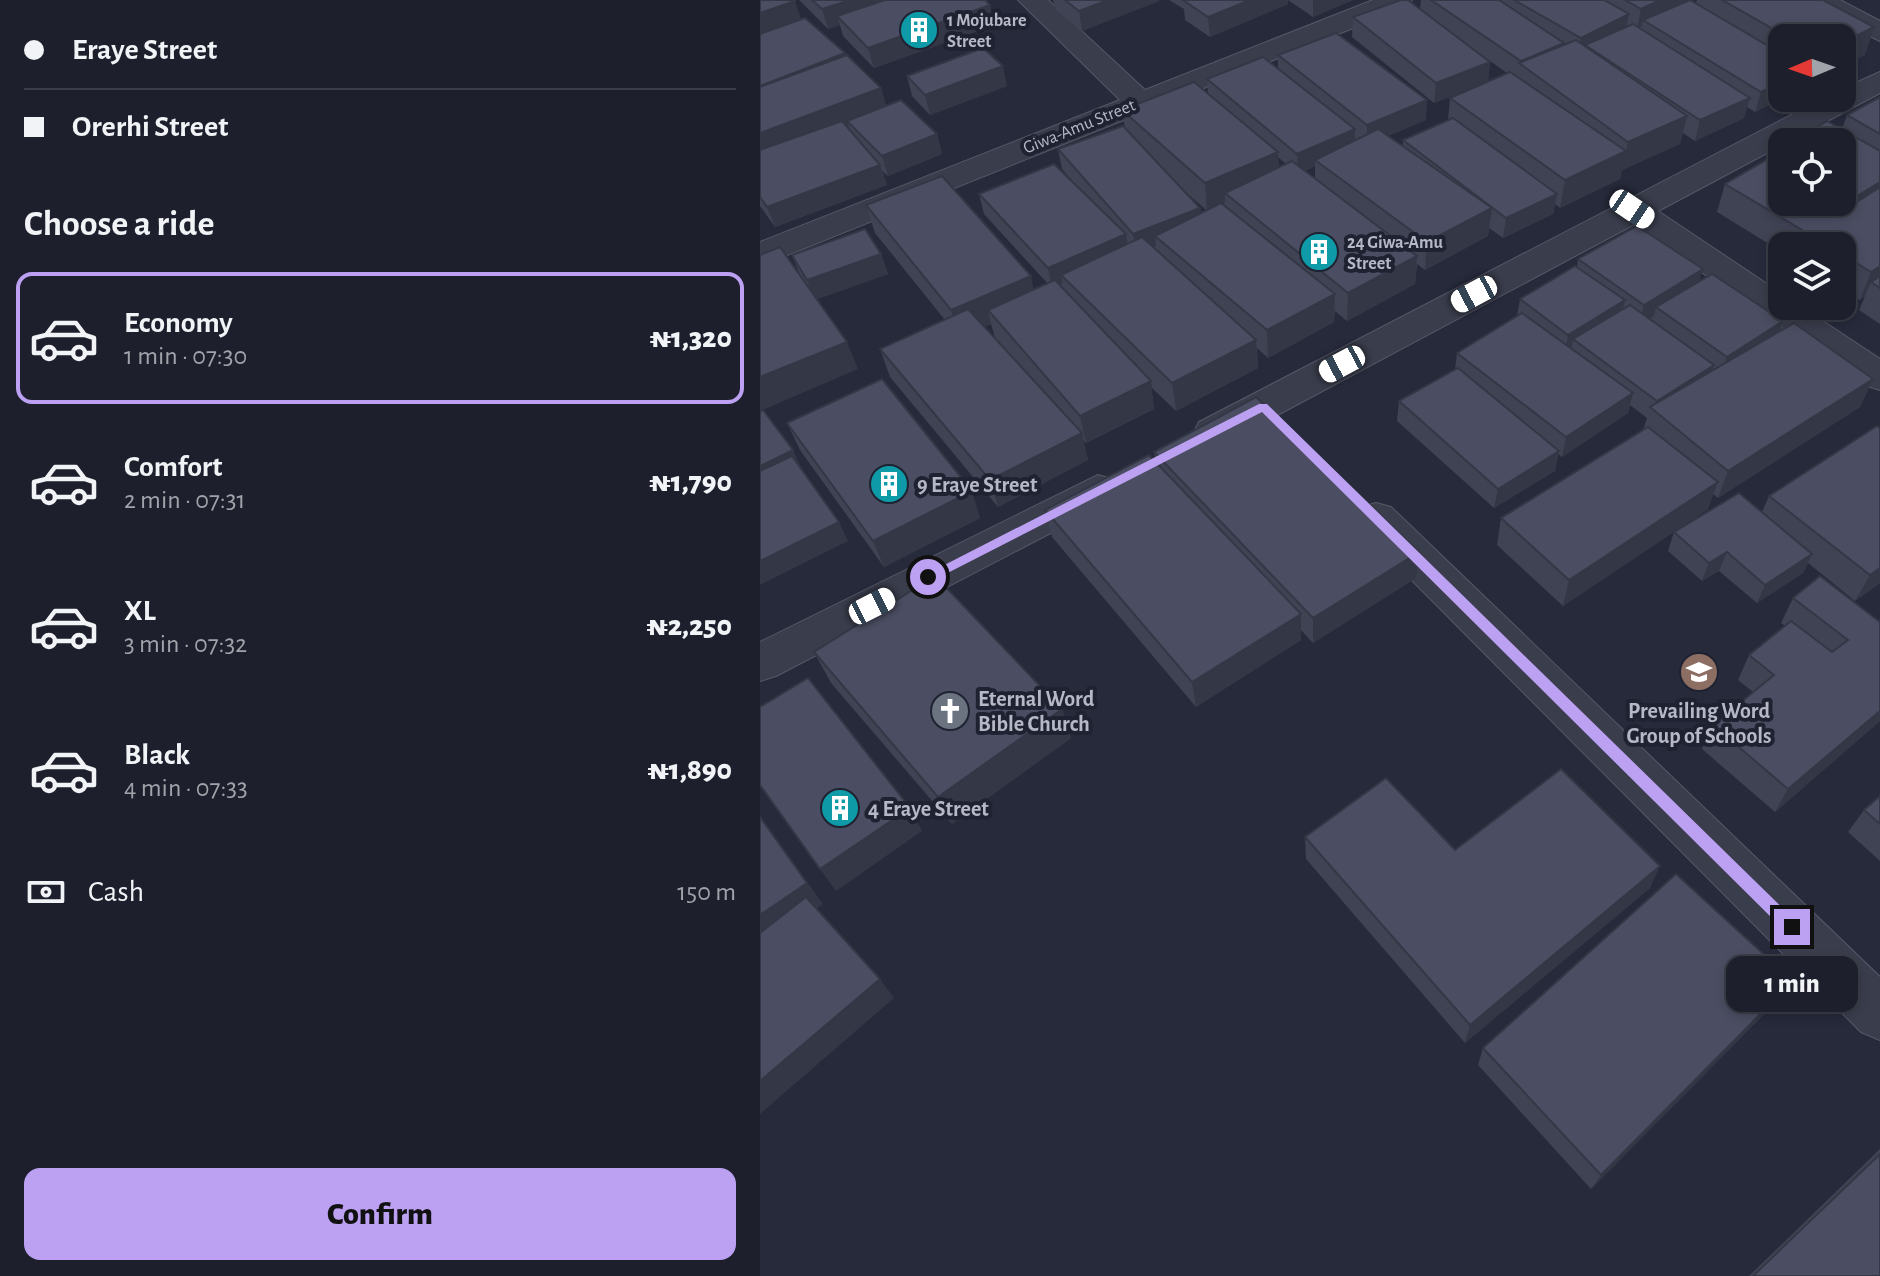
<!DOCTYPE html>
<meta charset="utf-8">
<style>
body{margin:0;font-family:"Alegreya Sans",sans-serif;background:#2a2d38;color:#f1f3f6;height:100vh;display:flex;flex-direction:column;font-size:30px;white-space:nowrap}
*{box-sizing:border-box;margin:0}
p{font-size:26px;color:#a0a3a9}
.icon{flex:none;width:44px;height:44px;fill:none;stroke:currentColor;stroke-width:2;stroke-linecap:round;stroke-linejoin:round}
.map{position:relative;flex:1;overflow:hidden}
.side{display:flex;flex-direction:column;background:#1d202c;width:760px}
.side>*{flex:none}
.hud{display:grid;align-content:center;height:176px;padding:0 24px;background:#1d202c}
.needle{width:52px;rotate:268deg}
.controls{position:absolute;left:1008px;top:24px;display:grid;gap:16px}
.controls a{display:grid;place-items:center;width:88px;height:88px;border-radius:16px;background:#1d202c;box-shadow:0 4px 12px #0003,0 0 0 2px #3b3e48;font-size:40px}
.end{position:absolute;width:36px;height:36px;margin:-18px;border:10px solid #bca0f2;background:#111;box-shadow:0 0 0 4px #111}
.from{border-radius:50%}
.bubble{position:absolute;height:56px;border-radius:16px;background:#1d202c;box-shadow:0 4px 12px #0003,0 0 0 2px #3b3e48;font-size:26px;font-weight:800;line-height:56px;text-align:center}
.car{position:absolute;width:24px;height:48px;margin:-24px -12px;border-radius:10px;box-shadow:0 0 6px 2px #0007;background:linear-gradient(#fff 24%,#345 0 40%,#fff 0 76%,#345 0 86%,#fff 0)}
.hud b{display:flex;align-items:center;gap:28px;height:76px;font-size:30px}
.hud b+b{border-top:2px solid #3b3e48}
.hud i{width:20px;height:20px;background:#f1f3f6}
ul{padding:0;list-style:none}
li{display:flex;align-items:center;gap:24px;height:132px;margin:0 16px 12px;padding:0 8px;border:4px solid transparent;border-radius:16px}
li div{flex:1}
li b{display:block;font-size:30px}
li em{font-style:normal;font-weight:800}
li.current{border-color:#bca0f2}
li>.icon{width:72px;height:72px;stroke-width:1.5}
h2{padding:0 24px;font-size:36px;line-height:96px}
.pay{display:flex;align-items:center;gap:20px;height:88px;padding:0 24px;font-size:30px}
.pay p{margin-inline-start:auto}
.action{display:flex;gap:16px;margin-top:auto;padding:16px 24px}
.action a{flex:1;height:92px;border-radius:16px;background:#bca0f2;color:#111;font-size:32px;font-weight:800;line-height:92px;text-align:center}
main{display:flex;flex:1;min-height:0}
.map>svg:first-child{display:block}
</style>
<main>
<section class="side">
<div class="hud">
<b><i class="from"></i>Eraye Street</b>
<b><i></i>Orerhi Street</b>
</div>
<h2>Choose a ride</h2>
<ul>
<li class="current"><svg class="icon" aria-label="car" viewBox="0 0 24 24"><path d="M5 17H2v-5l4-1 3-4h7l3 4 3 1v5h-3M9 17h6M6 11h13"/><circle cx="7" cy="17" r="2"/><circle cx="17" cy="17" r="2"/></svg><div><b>Economy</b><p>1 min · 07:30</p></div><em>₦1,320</em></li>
<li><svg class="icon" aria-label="car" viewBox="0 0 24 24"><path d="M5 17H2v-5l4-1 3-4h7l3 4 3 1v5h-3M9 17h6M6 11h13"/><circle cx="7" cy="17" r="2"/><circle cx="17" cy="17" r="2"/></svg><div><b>Comfort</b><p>2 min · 07:31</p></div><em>₦1,790</em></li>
<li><svg class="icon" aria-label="car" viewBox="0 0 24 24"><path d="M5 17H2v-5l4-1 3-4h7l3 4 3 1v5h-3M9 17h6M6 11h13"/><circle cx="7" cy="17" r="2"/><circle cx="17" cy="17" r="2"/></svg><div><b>XL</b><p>3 min · 07:32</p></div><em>₦2,250</em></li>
<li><svg class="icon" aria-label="car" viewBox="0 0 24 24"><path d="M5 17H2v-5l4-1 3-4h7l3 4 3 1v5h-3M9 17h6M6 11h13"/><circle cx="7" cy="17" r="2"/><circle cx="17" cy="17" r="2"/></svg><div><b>Black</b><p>4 min · 07:33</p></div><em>₦1,890</em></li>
</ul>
<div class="pay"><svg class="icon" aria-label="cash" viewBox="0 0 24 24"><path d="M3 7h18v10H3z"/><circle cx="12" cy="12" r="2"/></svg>Cash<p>150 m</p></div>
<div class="action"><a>Confirm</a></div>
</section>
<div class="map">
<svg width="1120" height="1276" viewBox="0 0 1120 1276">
<rect width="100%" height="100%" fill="#272a3b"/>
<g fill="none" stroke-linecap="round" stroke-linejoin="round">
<g stroke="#555867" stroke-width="2">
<g id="minor">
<polygon points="258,0 288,0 385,90 613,0 652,0 648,6 0,266 0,242 360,100"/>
<polygon points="1045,0 1080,0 1120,21 1120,41 1049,6"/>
<polygon points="1120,72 1120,93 1028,142 1022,142 1022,145 898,211 1022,294 1022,306 1040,306 1120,359 1120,390 1107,386 873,225 467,442 453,446 439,442 434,432 439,422 1064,98 1082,98 1082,89"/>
<polygon points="338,475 352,479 358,490 352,501 16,676 0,681 0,642"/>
<polygon points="616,503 631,507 1120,977 1120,1040 1101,1032 601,529 595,518 601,507"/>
</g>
</g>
<use href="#minor" fill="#3a3d4c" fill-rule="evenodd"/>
</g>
<g fill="#404354" fill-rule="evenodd">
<polygon points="0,0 41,19 85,53 86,56 121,88 126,106 177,134 182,154 128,176 122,171 127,185 15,227 0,206"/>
<polygon points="39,0 225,0 234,25 114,68 83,36 80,25 68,29"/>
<polygon points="293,0 399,0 399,1 322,31 295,9"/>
<polygon points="409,0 528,0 528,4 450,37 425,20 424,9"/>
<polygon points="528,0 593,0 553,17"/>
<path d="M661 0H931L936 3 937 0H1063L1105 55 1082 66V38H1022V98L995 112 987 107 984 118 935 141 923 133 920 144 862 170 860 179 800 208 795 204 793 214 743 238 729 228 728 236 665 270 657 264 655 284 587 321 575 311 574 322 508 358 497 348 498 368 416 411 391 387 394 409 326 443 323 440 328 460 238 507 130 377 120 349 185 320 115 233 106 205 274 290 288 284 224 214 219 194 315 184 302 169 298 149 365 129 362 110 448 94 447 79 518 69V55L666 120 628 136 643 146V140L688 120 690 98 747 73 727 59 730 62 728 82 674 103 592 37 593 17 660 9ZM518 158H519L526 164 519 167ZM555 166V179L545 171ZM418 185 446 210 441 213 440 208ZM231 324 235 338 224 327Z"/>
<polygon points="147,76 247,86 170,115 152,96"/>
<polygon points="1120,97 1120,324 1099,310 1105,296 1100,300 1082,289 1082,246 1022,246 1022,252 957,212 965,184 1010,157 1012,151 1022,146 1022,202 1082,202 1082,129 1087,115"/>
<polygon points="121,254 128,274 57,299 98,369 40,275 32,255"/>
<polygon points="818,259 940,281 1023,321 1020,331 1113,379 1100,407 958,498 953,494 948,509 803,606 737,545 741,518 883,430 887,418 870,405 868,413 802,457 798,454 795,471 734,508 637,421 639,401 695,370 697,353 757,316 760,299 817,267"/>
<polygon points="27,423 220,518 124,567 40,450"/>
<polygon points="394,452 656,578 553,643 541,630 541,640 436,707 292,537 285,510 396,463"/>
<polygon points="1009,496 1120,583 1095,601 1048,563 1043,573 997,603 959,571 942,581 908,551 914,532 1002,512"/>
<polygon points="1033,598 1120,622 1120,721 1015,812 942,749 953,725 993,692 978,680 989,655 1025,626 1021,623"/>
<polygon points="54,652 302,709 311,738 192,824 71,683"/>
<polygon points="1120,796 1120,861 1088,832 1104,810"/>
<polygon points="545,837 890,888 705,1043 546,859"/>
<polygon points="1033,981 1018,1000 831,1189 718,1065 723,1048"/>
<polygon points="1120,1149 1120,1276 989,1276"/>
</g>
<g fill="#343745">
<polygon points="90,0 151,0 77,16 80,25 68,29 62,9"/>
<polygon points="348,0 399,0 399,1 322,31 319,11"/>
<polygon points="490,0 528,0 528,4 450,37 448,17"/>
<polygon points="553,0 593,0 553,17"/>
<polygon points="900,0 931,0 883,20 882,26 877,29 881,9"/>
<polygon points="35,1 44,28 0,44 0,13"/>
<polygon points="230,5 234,25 114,68 108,48"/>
<polygon points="869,14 865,33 825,45 824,54 818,57 821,38"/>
<polygon points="1114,27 1105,55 1082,66 1082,43"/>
<polygon points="804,43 800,62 760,64 761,61"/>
<polygon points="85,53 91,73 0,86"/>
<polygon points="730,62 728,82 674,103 676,83"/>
<polygon points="243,66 247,86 170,115 165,95"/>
<polygon points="1022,82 1022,98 1024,98 995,112 1001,92"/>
<polygon points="121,88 129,116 87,121 90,131 0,165 0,133"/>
<polygon points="990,98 984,118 935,141 940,120"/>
<polygon points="667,100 666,120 607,145 607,125"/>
<polygon points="927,116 920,144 862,170 868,142"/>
<polygon points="595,129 595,150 555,160 555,166 538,174 537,154"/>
<polygon points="177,134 182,154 128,176 122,156"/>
<polygon points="866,151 860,179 800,208 805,180"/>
<polygon points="518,152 519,180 465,193 465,203 447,211 445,183"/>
<polygon points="120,165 127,185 15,227 7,207"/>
<polygon points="1120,182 1120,197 1084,219 1092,199"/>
<polygon points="797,194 793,214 743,238 746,218"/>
<polygon points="440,208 442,228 395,236 396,246 376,254 373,234"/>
<polygon points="732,208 728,236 665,270 667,242"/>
<polygon points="366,234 369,254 301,275 303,283 292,288 288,268"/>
<polygon points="121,254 128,274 55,300 47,280"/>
<polygon points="657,256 655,284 587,321 588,293"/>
<polygon points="1120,266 1120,286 1111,282 1105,296 1100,300 1111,272"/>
<polygon points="943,269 937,289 896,307 894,316 879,325 884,305"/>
<polygon points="271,276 277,305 228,310 231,324 199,338 191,310"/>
<polygon points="575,294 574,322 508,358 507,330"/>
<polygon points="865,300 860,320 813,339 811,351 804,355 808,335"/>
<polygon points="1023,321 1016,341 960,377 967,357"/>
<polygon points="496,340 498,368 416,411 412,383"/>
<polygon points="87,342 98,369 0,411 0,377"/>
<polygon points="954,365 947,385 894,411 897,401"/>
<polygon points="1113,379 1100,407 958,498 968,471"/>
<polygon points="391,381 394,409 326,443 320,416"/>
<polygon points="873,393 868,413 802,457 806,437"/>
<polygon points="322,433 328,460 238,507 230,480"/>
<polygon points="33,450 42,470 0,490 0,466"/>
<polygon points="799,451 795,471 734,508 738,489"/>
<polygon points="958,482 948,509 803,606 809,580"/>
<polygon points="212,491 220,518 124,567 113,541"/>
<polygon points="79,522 88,541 0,585 0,561"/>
<polygon points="659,552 656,578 553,643 553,618"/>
<polygon points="967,552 959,571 942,581 949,563"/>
<polygon points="1052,554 1043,573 997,603 1005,585"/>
<polygon points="1120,568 1120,583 1095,601 1110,575"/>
<polygon points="541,614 541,640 436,707 432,682"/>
<polygon points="302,709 311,738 192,824 178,797"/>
<polygon points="1120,711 1120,721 1015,812 1028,789"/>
<polygon points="150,808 162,831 76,891 60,869"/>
<polygon points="0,817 63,904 0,948"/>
<polygon points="900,866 890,888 705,1043 710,1025"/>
<polygon points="120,979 134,998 0,1114 0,1081"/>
<polygon points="1033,981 1018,1000 831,1189 841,1175"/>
</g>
<g fill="#4b4e62" stroke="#343745" stroke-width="2">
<polygon points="0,0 35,0 35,1 0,13"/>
<polygon points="52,0 90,0 62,9"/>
<polygon points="125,0 225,0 230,5 108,48 77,16"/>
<polygon points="305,0 348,0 319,11"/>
<polygon points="423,0 490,0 448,17"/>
<polygon points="641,0 648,0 730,62 676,83 593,17"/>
<polygon points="671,0 739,0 804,43 761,61"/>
<polygon points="754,0 844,0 869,14 821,38"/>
<polygon points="865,0 900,0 881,9"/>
<polygon points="930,0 1022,54 1022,82 1001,92 883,20"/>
<polygon points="962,0 1063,0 1114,27 1082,43 1082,38 1029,38"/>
<polygon points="45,18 85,53 0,86 0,34"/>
<polygon points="873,24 990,98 940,120 825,45"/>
<polygon points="576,33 667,100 607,125 518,55"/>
<polygon points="816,40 927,116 868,142 759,63"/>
<polygon points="223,48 243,66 165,95 147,76"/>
<polygon points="87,55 121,88 0,133 0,87"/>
<polygon points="503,57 595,129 537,154 447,79"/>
<polygon points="750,72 866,151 805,180 690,98"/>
<polygon points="434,82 518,152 445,183 362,110"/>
<polygon points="1120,97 1120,134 1087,115"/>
<polygon points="141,100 177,134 122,156 87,121"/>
<polygon points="693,118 797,194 746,218 643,140"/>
<polygon points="82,121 120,165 7,207 0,197 0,150"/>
<polygon points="1067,121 1120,151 1120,182 1092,199 1082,193 1082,142 1029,142"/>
<polygon points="363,126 440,208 373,234 298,149"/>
<polygon points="618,129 732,208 667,242 555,160"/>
<polygon points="1022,146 1022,157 1012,151"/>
<polygon points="1013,156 1022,161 1022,202 1082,202 1082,195 1095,203 1120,187 1120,266 1111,272 1082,254 1082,246 1069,246 965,184"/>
<polygon points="532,161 657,256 588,293 465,193"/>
<polygon points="294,164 366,234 288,268 219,194"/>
<polygon points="182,176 271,276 191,310 106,205"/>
<polygon points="461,203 575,294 507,330 395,236"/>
<polygon points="877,226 943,269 884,305 818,259"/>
<polygon points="105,229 121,254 47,280 32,255"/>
<polygon points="382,237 496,340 412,383 301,275"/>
<polygon points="20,247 87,342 0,377 0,255"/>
<polygon points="815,266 865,300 808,335 760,299"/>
<polygon points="952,274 1023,321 967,357 896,307"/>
<polygon points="1120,276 1120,288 1111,282"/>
<polygon points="295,280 391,381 320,416 228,310"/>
<polygon points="870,305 954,365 897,401 813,339"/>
<polygon points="208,309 322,433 230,480 120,349"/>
<polygon points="762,313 873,393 806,437 697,353"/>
<polygon points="1034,323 1113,379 968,471 890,407"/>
<polygon points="698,368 799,451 738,489 639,401"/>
<polygon points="122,379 212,491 113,541 27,423"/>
<polygon points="496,397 659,552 553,618 394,452"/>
<polygon points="3,410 33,450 0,466 0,412"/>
<polygon points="1117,426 1120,428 1120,568 1110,575 1009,496"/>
<polygon points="888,427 958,482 809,580 741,518"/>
<polygon points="389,455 541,614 432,682 285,510"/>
<polygon points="32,456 79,522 0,561 0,471"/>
<polygon points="979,493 1052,554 1005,585 967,552 949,563 914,532"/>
<polygon points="175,576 302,709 178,797 54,652"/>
<polygon points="1060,576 1120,622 1120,711 1028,789 953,725 1014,675 989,655 1031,621 1072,652 1088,640 1033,598"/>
<polygon points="48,678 150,808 60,869 0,785 0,707"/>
<polygon points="801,769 900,866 710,1025 545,837 626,778 695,850"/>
<polygon points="1120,796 1120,824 1104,810"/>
<polygon points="0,817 47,883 0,915"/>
<polygon points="916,874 1033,981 841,1175 723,1048"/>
<polygon points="46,897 120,979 0,1081 0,933"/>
<polygon points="1120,1154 1120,1276 993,1276"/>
</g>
<polygon fill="#bca0f2" points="499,404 507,404 1037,922 1037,932 1026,932 502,412 172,581 163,581 161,577"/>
<defs>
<g id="building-disc" transform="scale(2)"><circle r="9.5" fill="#0f9aa8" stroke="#1f2231"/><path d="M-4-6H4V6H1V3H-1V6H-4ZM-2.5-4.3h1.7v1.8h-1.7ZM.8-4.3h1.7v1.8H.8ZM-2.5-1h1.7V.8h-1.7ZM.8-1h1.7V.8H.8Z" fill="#fff"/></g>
<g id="school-disc" transform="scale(2)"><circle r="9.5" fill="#8d6e63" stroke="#1f2231"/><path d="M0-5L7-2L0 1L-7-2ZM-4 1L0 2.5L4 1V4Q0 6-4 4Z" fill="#fff"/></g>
<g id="church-disc" transform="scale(2)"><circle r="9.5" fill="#6b7280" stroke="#1f2231"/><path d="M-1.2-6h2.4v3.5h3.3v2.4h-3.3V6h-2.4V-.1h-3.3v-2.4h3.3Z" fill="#fff"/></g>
</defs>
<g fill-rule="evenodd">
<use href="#building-disc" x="159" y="30"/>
<use href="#building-disc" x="559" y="252"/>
<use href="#building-disc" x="129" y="484"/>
<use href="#school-disc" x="939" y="672"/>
<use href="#church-disc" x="190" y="711"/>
<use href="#building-disc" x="80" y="808"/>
</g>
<g text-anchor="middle" stroke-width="8" stroke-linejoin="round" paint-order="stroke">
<g font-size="18" font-weight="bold" fill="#b6b8c7" stroke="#1f2231" text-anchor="start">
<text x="187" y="26">1 Mojubare<tspan x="187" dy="21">Street</tspan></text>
<text x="587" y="248">24 Giwa-Amu<tspan x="587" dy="21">Street</tspan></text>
</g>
<g font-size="18" fill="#b6b8c7" stroke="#1f2231">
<text transform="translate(319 126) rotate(-22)" y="6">Giwa-Amu Street</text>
</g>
<g font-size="22" font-weight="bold" fill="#b6b8c7" stroke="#1f2231" text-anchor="start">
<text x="157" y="492">9 Eraye Street</text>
<text x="218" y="706">Eternal Word<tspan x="218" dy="25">Bible Church</tspan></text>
<text x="939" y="718" text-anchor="middle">Prevailing Word<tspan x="939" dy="25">Group of Schools</tspan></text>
<text x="108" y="816">4 Eraye Street</text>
</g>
</g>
</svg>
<div class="controls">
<a><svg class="needle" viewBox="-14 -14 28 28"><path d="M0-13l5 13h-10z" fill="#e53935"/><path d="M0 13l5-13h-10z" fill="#a0a3a9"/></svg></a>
<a><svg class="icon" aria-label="locate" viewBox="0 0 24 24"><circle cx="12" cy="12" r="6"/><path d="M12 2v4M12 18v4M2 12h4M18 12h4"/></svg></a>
<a><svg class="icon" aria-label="layers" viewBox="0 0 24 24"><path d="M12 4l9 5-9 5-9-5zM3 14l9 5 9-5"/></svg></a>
</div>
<i class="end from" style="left:168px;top:577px"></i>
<i class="end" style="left:1032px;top:927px"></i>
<div class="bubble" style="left:966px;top:956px;width:132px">1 min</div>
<i class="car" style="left:872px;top:209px;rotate:124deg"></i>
<i class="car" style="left:714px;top:294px;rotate:242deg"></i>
<i class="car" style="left:582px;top:364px;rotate:242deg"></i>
<i class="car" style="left:112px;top:606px;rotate:63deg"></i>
</div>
</main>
